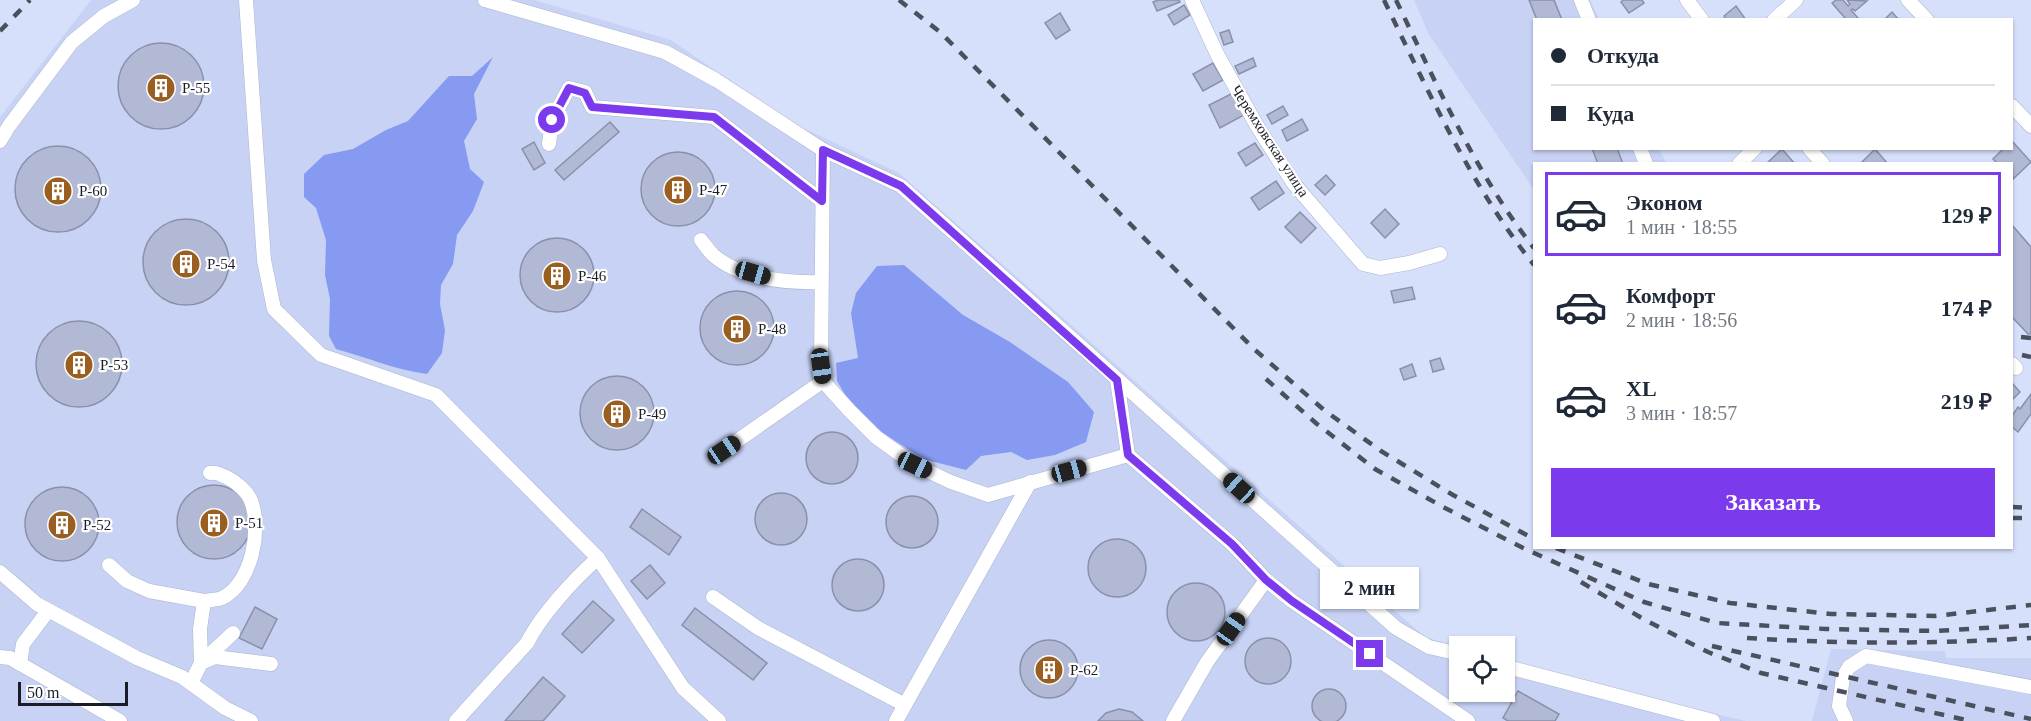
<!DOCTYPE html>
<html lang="ru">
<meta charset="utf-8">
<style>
body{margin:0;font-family:Georgia,serif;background:#f2f2f3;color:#1f2937;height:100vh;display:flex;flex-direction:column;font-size:22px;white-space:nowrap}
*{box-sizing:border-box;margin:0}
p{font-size:20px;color:#747a83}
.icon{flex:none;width:33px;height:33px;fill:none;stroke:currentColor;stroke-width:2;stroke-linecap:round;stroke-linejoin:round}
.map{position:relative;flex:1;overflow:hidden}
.panel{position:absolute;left:1533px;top:162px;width:480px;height:387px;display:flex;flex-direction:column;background:#fff;border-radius:0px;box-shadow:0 2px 4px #0004}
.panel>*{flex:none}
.hud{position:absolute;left:1533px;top:18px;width:480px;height:132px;border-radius:0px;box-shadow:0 2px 4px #0004;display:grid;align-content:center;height:132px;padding:0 18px;background:#fff}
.controls{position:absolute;left:1449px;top:636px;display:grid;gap:12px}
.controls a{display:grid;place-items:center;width:66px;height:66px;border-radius:0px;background:#fff;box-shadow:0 2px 4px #0004;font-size:30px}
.scale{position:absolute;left:18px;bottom:15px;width:110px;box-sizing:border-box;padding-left:6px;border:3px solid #1a1d27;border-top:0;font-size:16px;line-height:21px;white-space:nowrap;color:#1a1d27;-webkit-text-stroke:4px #fff;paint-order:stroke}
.end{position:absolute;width:27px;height:27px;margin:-14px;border:8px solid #7c3aed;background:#fff;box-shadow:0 0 0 3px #fff}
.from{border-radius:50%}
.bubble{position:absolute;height:42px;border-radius:0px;background:#fff;box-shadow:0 2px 4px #0004;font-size:20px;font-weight:700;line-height:42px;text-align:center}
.car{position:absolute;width:18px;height:36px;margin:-18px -9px;border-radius:8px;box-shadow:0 0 4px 2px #0007;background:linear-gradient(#222 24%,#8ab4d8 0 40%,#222 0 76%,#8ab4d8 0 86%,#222 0)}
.hud b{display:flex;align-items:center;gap:21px;height:57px;font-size:22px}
.hud b+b{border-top:2px solid #e0e1e3}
.hud i{width:15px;height:15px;background:#1f2937}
ul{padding:10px 0 0;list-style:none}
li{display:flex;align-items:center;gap:18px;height:84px;margin:0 12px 9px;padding:0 6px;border:3px solid transparent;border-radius:0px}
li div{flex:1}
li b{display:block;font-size:22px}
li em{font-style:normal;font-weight:700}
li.selected{border-color:#7c3aed}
li>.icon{width:54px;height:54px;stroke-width:1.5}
.primary-button{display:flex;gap:12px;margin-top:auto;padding:12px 18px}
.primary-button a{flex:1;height:69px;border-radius:0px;background:#7c3aed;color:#fff;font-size:24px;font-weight:700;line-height:69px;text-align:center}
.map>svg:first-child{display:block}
</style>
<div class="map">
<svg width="2031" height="721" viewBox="0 0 2031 721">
<rect width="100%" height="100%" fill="#d7e0fb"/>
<g fill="#c8d2f5">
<polygon points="91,0 534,0 671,40 790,122 899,173 1425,637 1459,647 1460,692 1504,692 1505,660 1601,688 1746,721 0,721 0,117"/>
<polygon points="1414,0 1590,0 1599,19 1534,20 1534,148 1659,149 1666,163 1534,164 1534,190 1428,33"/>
<polygon points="1831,649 1945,651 1946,658 2031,658 2031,721 1812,721"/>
</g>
<g fill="#859af0">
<path d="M493 57 474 94 477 119 464 141 470 169 484 182 473 211 457 235 453 264 441 285 440 304 445 330 442 353 427 374C395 370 366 357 336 349L329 336 330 299 325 275 326 240 316 208 304 197V174L324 155 353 149 386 130 408 121 449 76H472Z"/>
<polygon points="904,265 963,315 1010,342 1068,382 1094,412 1086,442 1055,455 1027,460 1011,452 981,456 966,470 923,459 883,433 850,403 837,381 836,363 858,358 851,313 856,293 877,266"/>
</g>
<g fill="#b1b9d4" stroke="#8991aa" stroke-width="1.5">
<polygon points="1158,0 1179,0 1180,2 1157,11 1153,2"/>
<polygon points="1529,0 1554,0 1562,20 1537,20"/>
<polygon points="1623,0 1642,0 1644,3 1629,13 1621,2"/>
<polygon points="1836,0 1843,0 1848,6 1850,4 1847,0 1867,1 1855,11 1853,9 1851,10 1858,18 1857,20 1843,20 1845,18 1832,3"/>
<polygon points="1184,5 1190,15 1174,25 1168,15"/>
<polygon points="1736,6 1746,20 1727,20 1724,16"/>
<polygon points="1892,12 1899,20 1884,20"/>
<polygon points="1060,13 1070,30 1056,39 1045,23"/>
<polygon points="1229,30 1233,42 1224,45 1220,33"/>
<circle cx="161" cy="86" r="43"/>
<polygon points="1253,58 1256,66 1239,74 1235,66"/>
<polygon points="1213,63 1223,80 1203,91 1193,74"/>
<polygon points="1233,93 1244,115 1220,128 1209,105"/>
<polygon points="1283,106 1288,115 1272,124 1267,115"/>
<polygon points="1302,119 1308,130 1287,141 1282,130"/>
<polygon points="610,122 619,132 564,180 555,170"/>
<polygon points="2012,141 2031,162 2013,179 2012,164 1998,164 1993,159 2004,148 2012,148"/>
<polygon points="534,142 545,163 534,170 522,149"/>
<polygon points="1255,143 1263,155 1246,166 1238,153"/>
<circle cx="58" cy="189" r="43"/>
<polygon points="1592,148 1617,148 1623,164 1598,164"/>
<polygon points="1782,149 1795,164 1766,164"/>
<polygon points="1875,149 1888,164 1860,164"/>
<circle cx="678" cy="189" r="37"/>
<polygon points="1326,175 1335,185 1325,195 1315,185"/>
<polygon points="1276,181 1284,193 1259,210 1251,198"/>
<polygon points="1385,209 1399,224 1385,238 1371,223"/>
<polygon points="1300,212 1316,228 1301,243 1285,227"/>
<circle cx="186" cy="262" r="43"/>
<polygon points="2012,225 2031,247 2031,334 2028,334 2012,317"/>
<circle cx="557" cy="275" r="37"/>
<polygon points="1412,287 1415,299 1394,303 1391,291"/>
<circle cx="737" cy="328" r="37"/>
<circle cx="79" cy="364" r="43"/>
<polygon points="1440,358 1444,369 1433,372 1430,361"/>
<polygon points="1412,364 1416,376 1404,380 1400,369"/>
<circle cx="617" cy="413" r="37"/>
<polygon points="2012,383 2020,392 2012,400"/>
<polygon points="2031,394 2031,414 2018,432 2012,427 2012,416 2018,407 2020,409"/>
<circle cx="832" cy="458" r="26"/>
<circle cx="214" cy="522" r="37"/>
<circle cx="62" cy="524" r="37"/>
<circle cx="781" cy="519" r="26"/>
<circle cx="912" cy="522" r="26"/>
<polygon points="642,509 681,537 669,555 630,527"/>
<circle cx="1117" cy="568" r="29"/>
<circle cx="858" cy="585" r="26"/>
<polygon points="650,565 665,583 647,599 631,581"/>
<circle cx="1196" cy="612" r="29"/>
<polygon points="593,601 614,620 582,653 562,634"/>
<polygon points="255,607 277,619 262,649 239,638"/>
<polygon points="695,608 767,663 753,680 682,625"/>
<circle cx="1268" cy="661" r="23"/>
<circle cx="1049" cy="669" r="29"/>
<polygon points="543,677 565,696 543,721 505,721"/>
<circle cx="1329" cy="706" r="17"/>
<polygon points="1518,691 1559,714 1555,721 1508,721 1503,718"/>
<polygon points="1119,709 1132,712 1143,721 1098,721 1106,713"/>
</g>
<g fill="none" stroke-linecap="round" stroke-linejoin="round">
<g stroke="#acb4ce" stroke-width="15">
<g id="minor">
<polyline points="246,0 264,260 274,309 321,355 436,395 598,558 683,688 719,721"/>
<polyline points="485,0 665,52 716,80 823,150 901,186 1396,628 1429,647 1460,654"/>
<polyline points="1192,0 1217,54 1257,126 1294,184 1363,264 1380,268 1409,263 1440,254"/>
<polyline points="1581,0 1589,20"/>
<polyline points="1687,0 1702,20"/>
<polyline points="1908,0 1927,20"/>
<polyline points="1774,20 1796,0"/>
<polyline points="2012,106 2031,126"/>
<polyline points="0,141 9,126 72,42 104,16 133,0"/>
<polyline points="549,144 552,120 569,88 585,92 592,107 714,117 822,201"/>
<polyline points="1640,148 1646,164"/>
<polyline points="1809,148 1823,164"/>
<polyline points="823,150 821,366 823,381 849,410 876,437 915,465 951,482 988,495 1128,455 1232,544 1266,580 1207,662 1173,721"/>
<polyline points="1739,164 1755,148"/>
<path d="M701 240C705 245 709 251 713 255 741 279 786 283 821 282"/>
<polyline points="2012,364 2016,368"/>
<polyline points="1117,380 1128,455"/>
<polyline points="724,450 823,381"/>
<polyline points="109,565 127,581 149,591 204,601"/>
<polyline points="0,572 37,604 137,658 182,677 225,708 251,721"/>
<polyline points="1266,580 1292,601 1468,721"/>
<polyline points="713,597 758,628 905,705"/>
<polyline points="0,657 10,658 120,721"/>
<polyline points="205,659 233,633"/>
<polyline points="201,663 215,657 271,664"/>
<polyline points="20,664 23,644 48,611"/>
<polyline points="1504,666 1713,721"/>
<path d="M191 683 201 663 200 629 204 601C209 600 217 600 222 598 252 584 262 528 251 501 248 492 236 482 228 478 221 475 218 472 210 473"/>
<path d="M456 721 527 643C541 615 574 579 598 558"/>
<polyline points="896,721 1030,482"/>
<polyline points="1846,721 1839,706 1843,677 1849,667 1866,656 2031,687"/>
</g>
</g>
<use href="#minor" stroke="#fff" stroke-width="14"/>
<g stroke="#4b505e" stroke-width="4.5" stroke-dasharray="10 10" stroke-linecap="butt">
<polyline points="899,0 940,32 1254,349 1324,410 1381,451 1453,495 1534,539"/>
<path d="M1384 0C1428 91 1471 186 1534 265"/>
<path d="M1396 0C1435 81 1478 178 1534 248"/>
<polyline points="0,31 30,0"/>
<polyline points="2021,337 2031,338"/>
<polyline points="2022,355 2031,357"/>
<polyline points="1266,379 1317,424 1375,469 1445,508 1525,549 1644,602 1717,623 1826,629 1937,631 2031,625"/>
<polyline points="2012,507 2031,508"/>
<polyline points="2012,518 2031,518"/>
<polyline points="1556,548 1648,584 1730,603 1831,614 1935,616 2031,605"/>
<polyline points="1581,582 1645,620 1708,652 1761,673 1970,721"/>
<path d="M1747 638C1842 644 1937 644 2031 638"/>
<polyline points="1712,646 2031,719"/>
</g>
</g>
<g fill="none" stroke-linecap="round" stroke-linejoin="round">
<polyline stroke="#7c3aed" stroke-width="8" points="552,120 569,88 585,93 592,107 714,117 822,201 823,150 901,186 1117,380 1128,455 1232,544 1266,580 1292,601 1370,654"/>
</g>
<defs>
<g id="building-disc" transform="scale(1.5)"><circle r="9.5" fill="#9a5e20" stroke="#fff"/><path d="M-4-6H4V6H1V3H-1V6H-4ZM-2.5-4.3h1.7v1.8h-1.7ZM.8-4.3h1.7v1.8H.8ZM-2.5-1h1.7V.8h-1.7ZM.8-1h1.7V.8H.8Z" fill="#fff"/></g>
</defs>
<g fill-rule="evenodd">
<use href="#building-disc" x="161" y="88"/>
<use href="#building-disc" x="678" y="190"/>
<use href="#building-disc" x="58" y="191"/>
<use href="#building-disc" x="186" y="264"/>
<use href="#building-disc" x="557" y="276"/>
<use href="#building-disc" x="737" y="329"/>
<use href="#building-disc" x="79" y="365"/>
<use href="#building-disc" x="617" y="414"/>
<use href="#building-disc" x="214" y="523"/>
<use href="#building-disc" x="62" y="525"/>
<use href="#building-disc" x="1049" y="670"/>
</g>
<g text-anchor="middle" stroke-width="4.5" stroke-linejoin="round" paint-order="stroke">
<g font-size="15" fill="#1a1d27" stroke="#fff" text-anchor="start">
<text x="182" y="93">Р-55</text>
<text x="699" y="195">Р-47</text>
<text x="79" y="196">Р-60</text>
<text x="207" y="269">Р-54</text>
<text x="578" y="281">Р-46</text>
<text x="758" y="334">Р-48</text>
<text x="100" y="370">Р-53</text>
<text x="638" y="419">Р-49</text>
<text x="235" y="528">Р-51</text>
<text x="83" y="530">Р-52</text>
<text x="1070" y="675">Р-62</text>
</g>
<g font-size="15" fill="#1a1d27" stroke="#fff">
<text transform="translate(1270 141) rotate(57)" y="5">Черемховская улица</text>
</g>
</g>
</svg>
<div class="controls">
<a><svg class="icon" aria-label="locate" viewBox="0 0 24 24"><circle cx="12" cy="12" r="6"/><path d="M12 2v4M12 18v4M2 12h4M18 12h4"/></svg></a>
</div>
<div class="scale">50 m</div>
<i class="end from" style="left:552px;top:120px"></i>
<i class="end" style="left:1370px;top:654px"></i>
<div class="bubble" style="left:1320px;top:567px;width:99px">2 мин</div>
<i class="car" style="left:753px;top:273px;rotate:106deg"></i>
<i class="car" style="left:821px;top:366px;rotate:172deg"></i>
<i class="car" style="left:724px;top:450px;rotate:56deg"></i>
<i class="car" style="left:915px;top:465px;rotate:115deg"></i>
<i class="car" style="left:1069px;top:471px;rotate:75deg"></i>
<i class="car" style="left:1239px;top:488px;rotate:312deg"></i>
<i class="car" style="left:1231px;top:629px;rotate:35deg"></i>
<div class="hud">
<b><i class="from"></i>Откуда</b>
<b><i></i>Куда</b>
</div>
<section class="panel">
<ul>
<li class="selected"><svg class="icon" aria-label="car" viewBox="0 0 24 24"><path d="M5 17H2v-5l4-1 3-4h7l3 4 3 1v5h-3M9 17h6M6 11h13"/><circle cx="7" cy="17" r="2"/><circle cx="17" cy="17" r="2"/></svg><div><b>Эконом</b><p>1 мин · 18:55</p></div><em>129 ₽</em></li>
<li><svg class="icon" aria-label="car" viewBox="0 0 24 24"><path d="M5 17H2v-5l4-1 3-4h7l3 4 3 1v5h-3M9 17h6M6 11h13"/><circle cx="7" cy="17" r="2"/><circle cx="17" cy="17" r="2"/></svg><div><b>Комфорт</b><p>2 мин · 18:56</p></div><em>174 ₽</em></li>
<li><svg class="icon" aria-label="car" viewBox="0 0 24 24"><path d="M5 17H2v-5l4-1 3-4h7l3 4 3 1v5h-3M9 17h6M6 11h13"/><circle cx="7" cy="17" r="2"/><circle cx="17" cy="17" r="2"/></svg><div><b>XL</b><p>3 мин · 18:57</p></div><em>219 ₽</em></li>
</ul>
<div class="primary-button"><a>Заказать</a></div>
</section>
</div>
